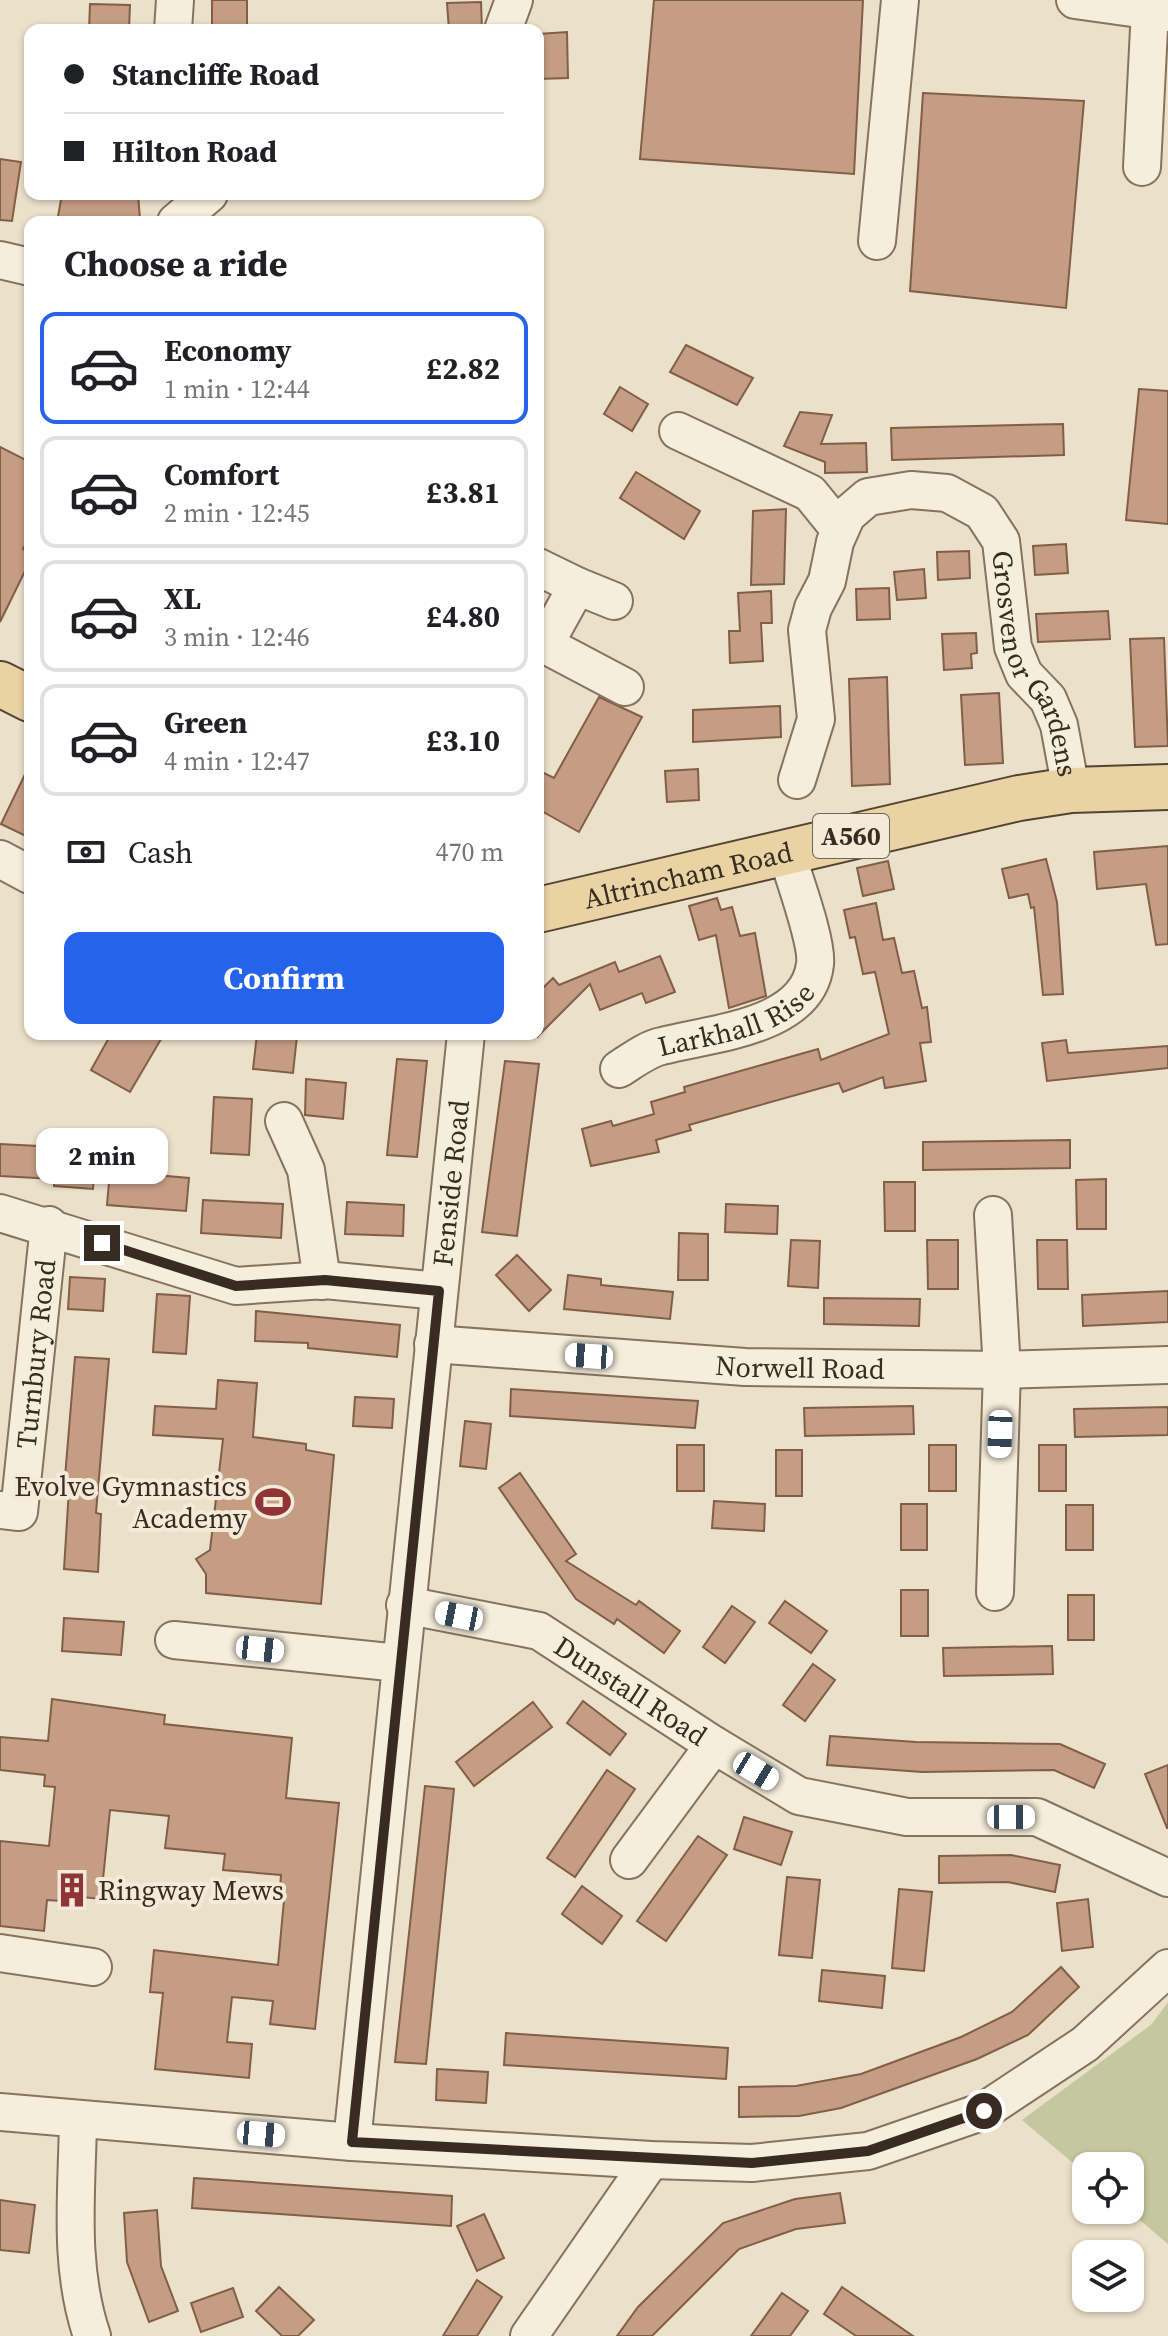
<!DOCTYPE html>
<meta charset="utf-8">
<style>
body{margin:0;font-family:"Source Serif 4",serif;background:#f6f6f6;color:#202124;height:100vh;display:flex;flex-direction:column;font-size:30px;white-space:nowrap}
*{box-sizing:border-box;margin:0}
p{font-size:26px;color:#757577}
.icon{flex:none;width:44px;height:44px;fill:none;stroke:currentColor;stroke-width:2;stroke-linecap:round;stroke-linejoin:round}
.map{position:relative;flex:1;overflow:hidden}
.sheet{position:absolute;left:24px;top:216px;width:520px;height:824px;display:flex;flex-direction:column;background:#fff;border-radius:16px;box-shadow:0 2px 6px #0004}
.sheet>*{flex:none}
.top-card{position:absolute;left:24px;top:24px;width:520px;height:176px;border-radius:16px;box-shadow:0 2px 6px #0004;display:grid;align-content:center;height:176px;padding:0 40px;background:#fff}
.tools{position:absolute;left:1072px;top:2152px;display:grid;gap:16px}
.tools a{display:grid;place-items:center;width:72px;height:72px;border-radius:16px;background:#fff;box-shadow:0 2px 6px #0004;font-size:40px}
.end{position:absolute;width:36px;height:36px;margin:-18px;border:10px solid #372c21;background:#fff;box-shadow:0 0 0 4px #fff}
.from{border-radius:50%}
.bubble{position:absolute;height:56px;border-radius:16px;background:#fff;box-shadow:0 2px 6px #0004;font-size:26px;font-weight:700;line-height:56px;text-align:center}
.car{position:absolute;width:24px;height:48px;margin:-24px -12px;border-radius:10px;box-shadow:0 0 6px 2px #0007;background:linear-gradient(#fff 24%,#345 0 40%,#fff 0 76%,#345 0 86%,#fff 0)}
.top-card b{display:flex;align-items:center;gap:28px;height:76px;font-size:30px}
.top-card b+b{border-top:2px solid #e0e0e0}
.top-card i{width:20px;height:20px;background:#202124}
ul{padding:0;list-style:none}
li{display:flex;align-items:center;gap:24px;height:112px;margin:0 16px 12px;padding:0 24px;border:4px solid #e0e0e0;border-radius:16px}
li div{flex:1}
li b{display:block;font-size:30px}
li em{font-style:normal;font-weight:700}
li.selected{border-color:#2563eb}
li>.icon{width:72px;height:72px;stroke-width:1.5}
h2{padding:0 40px;font-size:36px;line-height:96px}
.pay{display:flex;align-items:center;gap:20px;height:88px;padding:0 40px;font-size:30px}
.pay p{margin-inline-start:auto}
.button{display:flex;gap:16px;margin-top:auto;padding:16px 40px}
.button a{flex:1;height:92px;border-radius:16px;background:#2563eb;color:#fff;font-size:32px;font-weight:700;line-height:92px;text-align:center}
.map>svg:first-child{display:block}
</style>
<div class="map">
<svg width="1168" height="2336" viewBox="0 0 1168 2336">
<rect width="100%" height="100%" fill="#ebe0c9"/>
<polygon fill="#c4c89e" points="1168,2002 1168,2244 1128,2210 1130,2166 1086,2166 1086,2174 1022,2120 1152,2024"/>
<g fill="#c59d83" stroke="#825e48" stroke-width="2">
<rect x="212" y="0" width="35" height="30"/>
<polygon points="654,0 863,0 854,174 640,159"/>
<polygon points="481,2 482,30 449,30 447,3"/>
<polygon points="90,4 130,5 129,30 89,30"/>
<polygon points="567,32 568,78 538,79 538,34"/>
<polygon points="923,93 1084,101 1066,308 910,291"/>
<polygon points="0,159 21,162 12,221 0,220"/>
<polygon points="62,194 138,194 140,219 57,222"/>
<polygon points="686,345 753,378 737,405 670,372"/>
<polygon points="620,387 648,404 632,431 604,414"/>
<polygon points="1139,389 1168,391 1168,524 1126,520"/>
<polygon points="800,412 832,415 821,444 866,443 867,472 825,473 825,462 784,446"/>
<polygon points="1063,424 1064,455 892,460 891,428"/>
<polygon points="0,447 30,462 30,535 23,549 30,553 30,561 0,622"/>
<polygon points="636,472 700,511 684,539 620,498"/>
<polygon points="786,509 784,584 751,585 753,511"/>
<polygon points="1066,544 1068,573 1035,575 1033,546"/>
<polygon points="969,551 970,578 938,580 937,552"/>
<polygon points="924,569 926,598 897,600 894,572"/>
<polygon points="889,588 890,619 857,620 856,589"/>
<polygon points="771,591 772,623 761,623 763,661 730,663 729,631 740,631 738,593"/>
<polygon points="1108,611 1110,639 1038,642 1036,614"/>
<polygon points="976,633 977,653 971,654 972,668 944,670 942,634"/>
<polygon points="1164,638 1168,746 1135,747 1130,639"/>
<polygon points="887,677 890,784 852,786 849,679"/>
<polygon points="999,693 1003,763 965,765 961,695"/>
<polygon points="599,697 642,717 579,832 538,809 538,770 554,778"/>
<polygon points="780,706 781,737 693,742 693,710"/>
<polygon points="30,764 30,838 1,824"/>
<polygon points="698,769 699,800 667,802 665,771"/>
<polygon points="1168,846 1168,944 1156,945 1146,884 1097,889 1094,852"/>
<polygon points="1046,859 1057,902 1063,994 1043,995 1034,907 1031,908 1028,894 1009,898 1002,869"/>
<polygon points="888,861 894,889 863,896 857,868"/>
<polygon points="717,898 721,910 732,907 740,936 755,933 766,996 729,1008 716,935 699,940 689,906"/>
<polygon points="876,903 883,940 894,938 902,973 914,971 922,1008 927,1007 931,1042 920,1043 926,1081 885,1088 883,1077 843,1092 839,1083 689,1125 691,1130 656,1140 659,1152 591,1166 582,1129 611,1121 613,1126 654,1114 651,1102 685,1092 684,1087 818,1049 821,1060 889,1034 875,972 863,974 855,937 850,938 844,910"/>
<polygon points="660,956 675,992 646,1003 642,993 600,1010 590,984 538,1036 538,993 553,978 559,985 615,962 619,972"/>
<polygon points="111,1034 164,1034 130,1092 91,1070"/>
<polygon points="257,1034 297,1036 293,1073 253,1069"/>
<polygon points="1066,1040 1068,1053 1168,1046 1168,1068 1047,1081 1042,1043"/>
<polygon points="397,1059 427,1061 417,1157 387,1155"/>
<polygon points="505,1061 539,1064 517,1236 482,1232"/>
<polygon points="306,1079 346,1083 343,1119 305,1115"/>
<polygon points="214,1097 252,1099 249,1155 211,1153"/>
<polygon points="1070,1140 1070,1168 923,1170 923,1142"/>
<polygon points="0,1144 38,1146 38,1153 95,1157 93,1189 54,1186 54,1179 0,1176"/>
<polygon points="110,1171 189,1178 186,1211 107,1205"/>
<polygon points="1106,1179 1106,1229 1077,1229 1076,1180"/>
<polygon points="884,1182 915,1182 915,1231 885,1231"/>
<polygon points="203,1200 283,1204 281,1238 201,1233"/>
<polygon points="347,1202 404,1205 403,1236 345,1234"/>
<polygon points="726,1204 778,1206 777,1234 725,1232"/>
<polygon points="679,1233 708,1234 708,1280 678,1280"/>
<polygon points="791,1240 820,1241 818,1288 788,1286"/>
<polygon points="927,1240 958,1240 958,1289 928,1289"/>
<polygon points="1037,1240 1067,1240 1068,1289 1038,1289"/>
<polygon points="517,1255 551,1290 529,1311 496,1275"/>
<polygon points="568,1275 601,1279 601,1285 673,1292 670,1319 564,1309"/>
<polygon points="70,1277 105,1279 103,1311 68,1309"/>
<polygon points="1168,1291 1168,1322 1083,1326 1082,1295"/>
<polygon points="157,1294 190,1296 186,1354 153,1352"/>
<polygon points="824,1298 920,1299 919,1326 824,1324"/>
<polygon points="256,1311 400,1325 397,1357 308,1348 308,1343 255,1341"/>
<polygon points="75,1357 109,1359 96,1513 101,1514 98,1572 64,1569 69,1489 64,1489"/>
<polygon points="218,1380 257,1383 253,1437 306,1444 306,1450 334,1455 321,1604 206,1593 206,1574 196,1559 210,1550 223,1439 153,1435 155,1406 216,1409"/>
<polygon points="511,1389 698,1401 695,1428 510,1416"/>
<polygon points="355,1397 394,1399 392,1428 353,1426"/>
<polygon points="913,1406 914,1434 805,1436 804,1408"/>
<polygon points="1168,1407 1168,1435 1075,1437 1074,1409"/>
<polygon points="465,1421 491,1424 486,1469 460,1466"/>
<rect x="677" y="1445" width="27" height="46"/>
<rect x="929" y="1445" width="27" height="46"/>
<rect x="1039" y="1445" width="27" height="46"/>
<rect x="776" y="1450" width="26" height="46"/>
<polygon points="520,1473 576,1554 566,1561 636,1605 639,1601 680,1631 664,1653 617,1619 614,1624 576,1599 499,1488"/>
<polygon points="714,1501 765,1504 764,1531 712,1528"/>
<rect x="901" y="1504" width="26" height="46"/>
<rect x="1066" y="1505" width="27" height="45"/>
<rect x="901" y="1590" width="27" height="46"/>
<rect x="1068" y="1595" width="26" height="45"/>
<polygon points="785,1601 827,1631 811,1653 769,1623"/>
<polygon points="732,1606 755,1622 725,1663 703,1647"/>
<polygon points="64,1618 124,1622 121,1655 62,1651"/>
<polygon points="1052,1646 1053,1674 944,1676 943,1648"/>
<polygon points="813,1664 835,1680 805,1721 783,1705"/>
<polygon points="52,1699 165,1715 164,1724 292,1738 286,1798 339,1803 315,2029 270,2024 273,2001 232,1997 227,2042 252,2044 249,2078 155,2069 163,1993 150,1992 154,1950 278,1965 284,1900 279,1900 281,1875 223,1870 225,1854 165,1848 169,1816 110,1810 101,1899 62,1895 61,1901 47,1900 44,1931 0,1926 0,1841 49,1846 55,1787 44,1786 45,1775 0,1770 0,1737 48,1741"/>
<polygon points="583,1701 626,1734 610,1755 567,1723"/>
<polygon points="533,1702 552,1727 474,1786 456,1762"/>
<polygon points="830,1736 916,1742 1060,1744 1105,1764 1094,1788 1054,1770 922,1772 827,1765"/>
<polygon points="1168,1765 1168,1828 1167,1828 1145,1774"/>
<polygon points="607,1770 635,1789 575,1877 547,1858"/>
<polygon points="425,1786 454,1789 426,2064 395,2062"/>
<polygon points="744,1817 792,1832 781,1865 734,1849"/>
<polygon points="698,1836 727,1855 666,1941 637,1921"/>
<polygon points="1011,1855 1060,1865 1055,1892 1008,1882 939,1883 939,1856"/>
<polygon points="787,1877 820,1880 812,1958 779,1955"/>
<polygon points="582,1886 622,1916 602,1944 562,1914"/>
<polygon points="899,1889 932,1892 924,1971 892,1968"/>
<polygon points="1088,1899 1093,1947 1062,1951 1057,1903"/>
<polygon points="1061,1967 1079,1987 1028,2035 977,2059 841,2108 799,2116 739,2117 739,2087 796,2086 861,2074 961,2037 1012,2012"/>
<polygon points="822,1970 885,1976 882,2008 819,2001"/>
<polygon points="506,2033 728,2048 726,2079 504,2065"/>
<polygon points="437,2069 488,2072 486,2103 436,2100"/>
<polygon points="194,2178 452,2196 451,2226 192,2208"/>
<polygon points="840,2193 845,2223 796,2229 739,2249 652,2336 617,2336 638,2307 723,2223 795,2199"/>
<polygon points="0,2200 35,2205 29,2253 0,2250"/>
<polygon points="157,2210 161,2266 178,2311 149,2322 127,2262 124,2213"/>
<polygon points="484,2214 504,2258 477,2271 457,2226"/>
<polygon points="477,2280 502,2297 477,2336 443,2336"/>
<polygon points="279,2287 314,2320 298,2336 282,2336 256,2311"/>
<polygon points="842,2287 913,2336 856,2336 824,2314"/>
<polygon points="233,2288 243,2317 201,2332 191,2303"/>
<polygon points="782,2293 808,2311 790,2336 751,2336"/>
</g>
<g fill="none" stroke-linecap="round" stroke-linejoin="round">
<g stroke="#85735f" stroke-width="40">
<g id="minor">
<polyline points="1075,0 1168,13"/>
<polyline points="173,30 175,0"/>
<polyline points="503,30 514,0"/>
<polyline points="1142,167 1150,9"/>
<polyline points="176,222 209,194"/>
<polyline points="877,241 900,0"/>
<polyline points="0,260 30,267"/>
<polyline points="678,431 810,493 840,530"/>
<polyline points="538,567 577,586 545,644"/>
<polyline points="577,586 614,601"/>
<polyline points="538,641 625,687"/>
<path id="s1" d="M797 780 816 719 807 630 813 608 827 581 835 542 847 515 868 497 911 490 947 493 982 512 1001 541 1013 647 1024 674 1048 699 1059 725 1071 790"/>
<polyline points="0,859 30,875"/>
<path id="s2" d="M619 1069C632 1061 647 1049 662 1046 710 1033 808 1028 815 964 818 942 793 876 786 851"/>
<polyline points="284,1121 306,1170 322,1281"/>
<polyline points="0,1213 236,1286 325,1280 439,1291"/>
<polyline points="993,1215 1002,1370 995,1592"/>
<path id="s3" d="M433 1344 745 1367 1002 1370 1168 1365"/>
<path id="s4" d="M0 1510 19 1512 49 1225"/>
<path id="s5" d="M405 1605 539 1631 714 1745 799 1796 907 1817H1037L1168 1878"/>
<polyline points="174,1640 399,1663"/>
<polyline points="629,1860 714,1745"/>
<polyline points="0,1953 93,1967"/>
<polyline points="0,2112 352,2142 651,2160 752,2163 868,2151 984,2111 1085,2044 1168,1968"/>
<path d="M78 2120C77 2193 68 2265 92 2336"/>
<path id="s6" d="M352 2142 466 1034"/>
<polyline points="529,2336 651,2160"/>
</g>
</g>
<g stroke="#544233" stroke-width="48">
<g id="major">
<polyline points="0,684 30,699"/>
<path id="s7" d="M538 910 1019 798 1071 790 1168 787"/>
</g>
</g>
<use href="#minor" stroke="#f6eedc" stroke-width="36"/>
<use href="#major" stroke="#e9d3a5" stroke-width="44"/>
</g>
<g fill="none" stroke-linecap="round" stroke-linejoin="round">
<polyline stroke="#372c21" stroke-width="10" points="102,1243 236,1286 325,1280 439,1291 352,2142 752,2163 868,2151 984,2111"/>
</g>
<defs>
<g id="stadium-bare" transform="scale(2.76)"><path d="M0-5a6.5 5 0 1 0 0 10a6.5 5 0 1 0 0-10ZM-3.5-1.8h7v3.6h-7Z" fill="#8f3537" stroke="#f3ebd8" stroke-width="2.5" paint-order="stroke"/></g>
<g id="building-bare" transform="scale(2.76)"><path d="M-4-6H4V6H1V3H-1V6H-4ZM-2.5-4.3h1.7v1.8h-1.7ZM.8-4.3h1.7v1.8H.8ZM-2.5-1h1.7V.8h-1.7ZM.8-1h1.7V.8H.8Z" fill="#8f3537" stroke="#f3ebd8" stroke-width="2.5" paint-order="stroke"/></g>
</defs>
<g fill-rule="evenodd">
<use href="#stadium-bare" x="273" y="1502"/>
<use href="#building-bare" x="72" y="1890"/>
</g>
<g text-anchor="middle" stroke-width="8" stroke-linejoin="round" paint-order="stroke">
<rect fill="#f3ebd8" stroke="#6f6558" stroke-width="2" x="813" y="814" width="76" height="44" rx="6"/>
<g font-size="26" font-weight="bold" fill="#372c21">
<text x="851" y="845">A560</text>
</g>
<g font-size="28" fill="#372c21" stroke="#f3ebd8">
<text dy="10" stroke="none"><textPath href="#s1" startOffset="588">Grosvenor Gardens</textPath></text>
<text dy="10" stroke="none"><textPath href="#s7" startOffset="154">Altrincham Road</textPath></text>
<text dy="10" stroke="none"><textPath href="#s2" startOffset="128">Larkhall Rise</textPath></text>
<text dy="10" stroke="none"><textPath href="#s6" startOffset="964">Fenside Road</textPath></text>
<text dy="10" stroke="none"><textPath href="#s4" startOffset="178">Turnbury Road</textPath></text>
<text dy="10" stroke="none"><textPath href="#s3" startOffset="368">Norwell Road</textPath></text>
<text dy="10" stroke="none"><textPath href="#s5" startOffset="246">Dunstall Road</textPath></text>
</g>
<g font-size="28" fill="#372c21" stroke="#f3ebd8" text-anchor="end">
<text x="247" y="1496">Evolve Gymnastics<tspan x="247" dy="32">Academy</tspan></text>
<text x="98" y="1900" text-anchor="start">Ringway Mews</text>
</g>
</g>
</svg>
<div class="tools">
<a><svg class="icon" aria-label="locate" viewBox="0 0 24 24"><circle cx="12" cy="12" r="6"/><path d="M12 2v4M12 18v4M2 12h4M18 12h4"/></svg></a>
<a><svg class="icon" aria-label="layers" viewBox="0 0 24 24"><path d="M12 4l9 5-9 5-9-5zM3 14l9 5 9-5"/></svg></a>
</div>
<i class="end from" style="left:984px;top:2111px"></i>
<i class="end" style="left:102px;top:1243px"></i>
<div class="bubble" style="left:36px;top:1128px;width:132px">2 min</div>
<i class="car" style="left:589px;top:1356px;rotate:274deg"></i>
<i class="car" style="left:1000px;top:1434px;rotate:182deg"></i>
<i class="car" style="left:459px;top:1616px;rotate:281deg"></i>
<i class="car" style="left:260px;top:1649px;rotate:96deg"></i>
<i class="car" style="left:756px;top:1771px;rotate:121deg"></i>
<i class="car" style="left:1011px;top:1817px;rotate:90deg"></i>
<i class="car" style="left:261px;top:2134px;rotate:95deg"></i>
<div class="top-card">
<b><i class="from"></i>Stancliffe Road</b>
<b><i></i>Hilton Road</b>
</div>
<section class="sheet">
<h2>Choose a ride</h2>
<ul>
<li class="selected"><svg class="icon" aria-label="car" viewBox="0 0 24 24"><path d="M5 17H2v-5l4-1 3-4h7l3 4 3 1v5h-3M9 17h6M6 11h13"/><circle cx="7" cy="17" r="2"/><circle cx="17" cy="17" r="2"/></svg><div><b>Economy</b><p>1 min · 12:44</p></div><em>£2.82</em></li>
<li><svg class="icon" aria-label="car" viewBox="0 0 24 24"><path d="M5 17H2v-5l4-1 3-4h7l3 4 3 1v5h-3M9 17h6M6 11h13"/><circle cx="7" cy="17" r="2"/><circle cx="17" cy="17" r="2"/></svg><div><b>Comfort</b><p>2 min · 12:45</p></div><em>£3.81</em></li>
<li><svg class="icon" aria-label="car" viewBox="0 0 24 24"><path d="M5 17H2v-5l4-1 3-4h7l3 4 3 1v5h-3M9 17h6M6 11h13"/><circle cx="7" cy="17" r="2"/><circle cx="17" cy="17" r="2"/></svg><div><b>XL</b><p>3 min · 12:46</p></div><em>£4.80</em></li>
<li><svg class="icon" aria-label="car" viewBox="0 0 24 24"><path d="M5 17H2v-5l4-1 3-4h7l3 4 3 1v5h-3M9 17h6M6 11h13"/><circle cx="7" cy="17" r="2"/><circle cx="17" cy="17" r="2"/></svg><div><b>Green</b><p>4 min · 12:47</p></div><em>£3.10</em></li>
</ul>
<div class="pay"><svg class="icon" aria-label="cash" viewBox="0 0 24 24"><path d="M3 7h18v10H3z"/><circle cx="12" cy="12" r="2"/></svg>Cash<p>470 m</p></div>
<div class="button"><a>Confirm</a></div>
</section>
</div>
